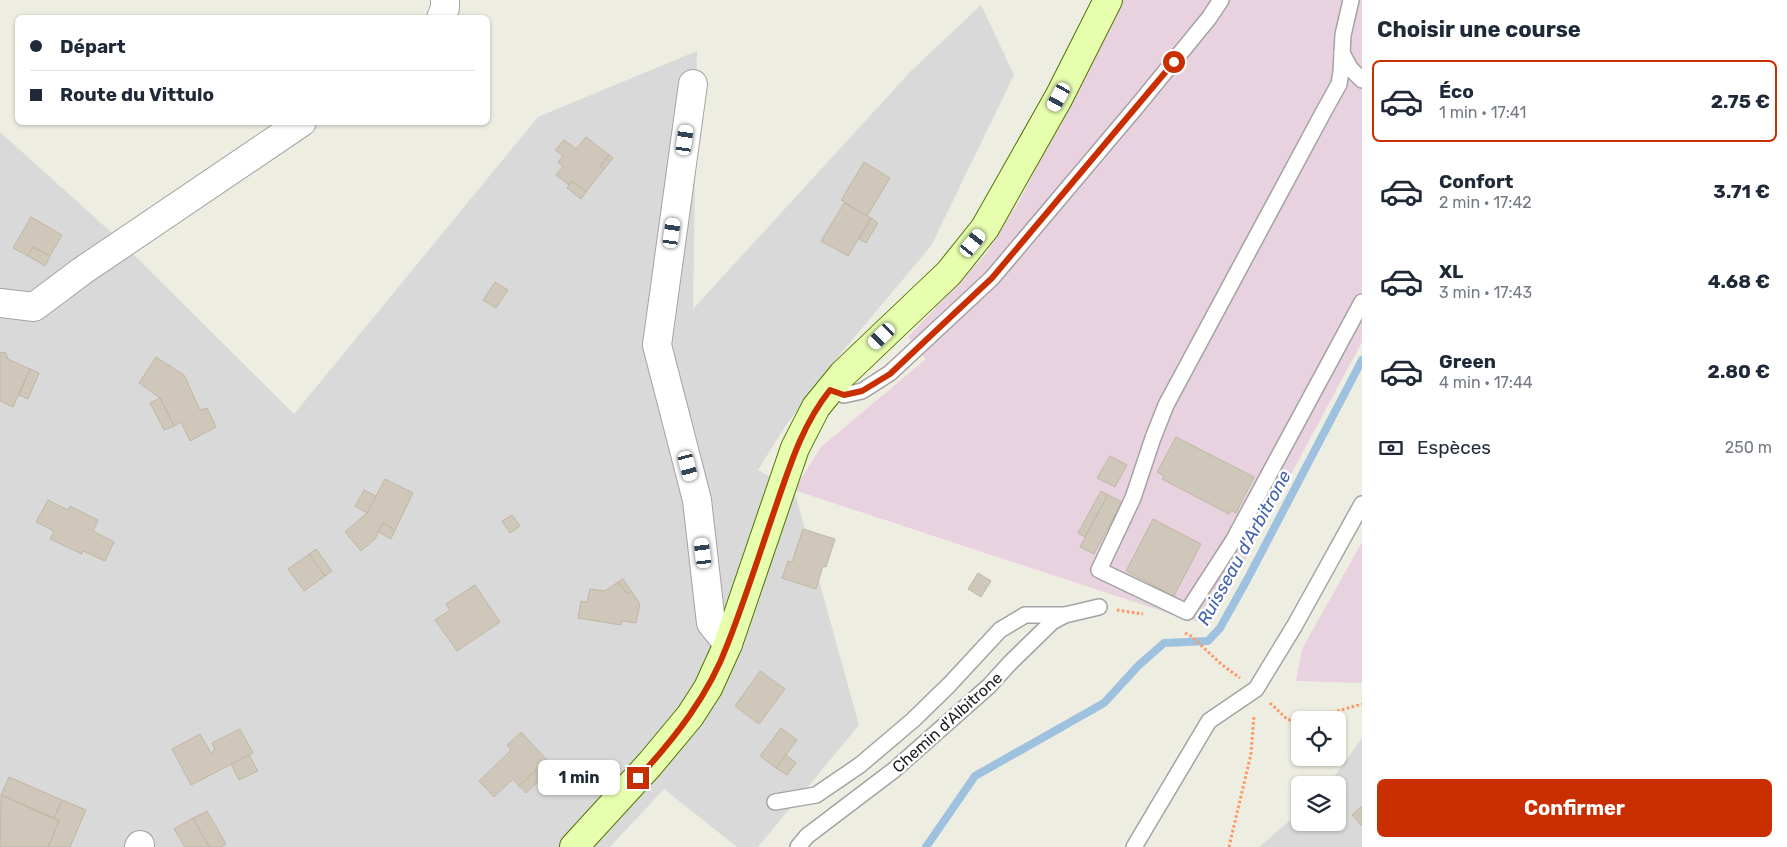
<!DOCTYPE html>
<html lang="fr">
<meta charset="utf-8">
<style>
body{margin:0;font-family:Rubik,sans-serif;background:#f2f2f3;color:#1f2937;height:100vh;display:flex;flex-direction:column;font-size:19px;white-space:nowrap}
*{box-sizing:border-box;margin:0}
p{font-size:16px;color:#747a83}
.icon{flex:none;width:28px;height:28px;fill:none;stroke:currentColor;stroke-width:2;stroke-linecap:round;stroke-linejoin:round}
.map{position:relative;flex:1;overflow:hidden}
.sheet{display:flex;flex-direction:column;background:#fff;width:425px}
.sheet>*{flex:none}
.banner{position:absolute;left:15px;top:15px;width:475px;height:110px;border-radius:8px;box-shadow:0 1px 4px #0004;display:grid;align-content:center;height:110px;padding:0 15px;background:#fff}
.buttons{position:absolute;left:1291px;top:711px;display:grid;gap:10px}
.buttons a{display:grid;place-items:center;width:55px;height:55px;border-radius:8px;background:#fff;box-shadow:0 1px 4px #0004;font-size:25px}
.end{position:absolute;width:22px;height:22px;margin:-11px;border:6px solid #c82e00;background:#fff;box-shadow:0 0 0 2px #fff}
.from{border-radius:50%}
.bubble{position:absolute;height:35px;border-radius:8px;background:#fff;box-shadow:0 1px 4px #0004;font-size:16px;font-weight:700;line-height:35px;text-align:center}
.car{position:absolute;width:15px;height:30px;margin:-15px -8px;border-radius:6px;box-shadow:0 0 4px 1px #0007;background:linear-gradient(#fff 24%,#345 0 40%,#fff 0 76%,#345 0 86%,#fff 0)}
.banner b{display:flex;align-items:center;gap:18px;height:48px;font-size:19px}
.banner b+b{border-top:1px solid #e0e1e3}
.banner i{width:12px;height:12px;background:#1f2937}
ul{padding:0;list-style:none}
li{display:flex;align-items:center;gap:15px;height:82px;margin:0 10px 8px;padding:0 5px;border:2px solid transparent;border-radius:8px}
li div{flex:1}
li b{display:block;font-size:19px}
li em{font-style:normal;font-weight:700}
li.active{border-color:#c82e00}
li>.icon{width:45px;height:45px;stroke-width:1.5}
h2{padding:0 15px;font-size:22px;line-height:60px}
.pay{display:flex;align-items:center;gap:12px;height:55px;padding:0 15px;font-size:19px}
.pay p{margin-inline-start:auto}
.primary-button{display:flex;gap:10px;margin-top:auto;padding:10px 15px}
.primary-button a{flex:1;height:58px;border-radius:8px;background:#c82e00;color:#fff;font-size:20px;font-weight:700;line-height:58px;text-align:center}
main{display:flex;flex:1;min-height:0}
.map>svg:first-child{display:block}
</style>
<main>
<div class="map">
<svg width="1362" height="847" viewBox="0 0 1362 847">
<rect width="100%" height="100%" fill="#eeede1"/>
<g fill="#dad9d9">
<polygon points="981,5 1014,75 931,246 842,352 786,425 758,470 794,490 859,725 758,847 737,847 664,789 610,847 0,847 0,132 111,232 294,414 538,117 697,51 693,309 911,71"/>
<polygon points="1362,738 1362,847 1259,847 1300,812 1300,822 1338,822 1338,785 1328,785"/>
</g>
<g fill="#e8d2df">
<polygon points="1121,0 1362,0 1362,342 1210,625 1174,615 794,490 821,447 926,359 908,337 986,254 1020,200"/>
<polygon points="1362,542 1362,683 1296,681 1302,649"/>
</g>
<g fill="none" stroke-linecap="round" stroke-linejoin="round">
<polyline stroke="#9ec1df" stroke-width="8" points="926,847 975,776 1104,703 1139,665 1164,643 1208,641 1220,628 1248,578 1362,360"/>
</g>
<g fill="#cec7ba" stroke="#c1b7a2">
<polygon points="586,137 609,155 600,166 604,169 586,192 572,181 569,185 556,175 563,166 558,162 563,156 555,150 564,140 576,149"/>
<polygon points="609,155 613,158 604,169 600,166"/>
<polygon points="864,162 890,178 867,216 841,200"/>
<polygon points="572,181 586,192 581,199 567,188"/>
<polygon points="844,203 871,218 848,256 821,241"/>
<polygon points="31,217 62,235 50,256 33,247 28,256 13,248"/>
<polygon points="871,218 878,223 866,243 859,239"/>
<polygon points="33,247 50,256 45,266 28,256"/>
<polygon points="495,282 508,290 496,308 483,300"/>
<polygon points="1,352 6,353 8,359 30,369 13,407 0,401 0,353"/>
<polygon points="156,357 184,375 200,410 207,408 216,427 190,441 181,422 174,426 160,398 139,383"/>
<polygon points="30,369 39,373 28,399 19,395"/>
<polygon points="160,398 174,426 164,430 150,403"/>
<polygon points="1176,437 1254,477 1236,513 1231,510 1229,514 1162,479 1164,476 1157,472"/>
<polygon points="1110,456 1127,465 1115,487 1097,478"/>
<polygon points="385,479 413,493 395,530 383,523 375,539 361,551 345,532 367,513"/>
<polygon points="364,490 376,496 367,513 355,506"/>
<polygon points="1101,491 1108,495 1085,537 1078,533"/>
<polygon points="1108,495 1122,502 1094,554 1080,547"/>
<polygon points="48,500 68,510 70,506 98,520 93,531 114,542 105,561 83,551 82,554 50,539 54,531 36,522"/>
<polygon points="512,515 520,526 510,533 502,521"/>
<polygon points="1153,519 1201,544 1174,596 1126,571"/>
<polygon points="383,523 395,530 391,539 378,532"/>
<polygon points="803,529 835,539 826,567 823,566 816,589 782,578 788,561 792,562"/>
<polygon points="316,549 332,571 325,576 309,554"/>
<polygon points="309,554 325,576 304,591 288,569"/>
<polygon points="978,573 991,581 981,597 968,589"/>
<polygon points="623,579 631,591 627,594 618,582"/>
<polygon points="618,582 627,594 631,591 640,604 636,623 622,621 621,625 578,618 581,601 587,602 590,589 605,591"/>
<polygon points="475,585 500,622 457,651 435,620 450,610 446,604"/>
<polygon points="760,671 785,689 759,724 735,706"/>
<polygon points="781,728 797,740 776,768 760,756"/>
<polygon points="240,729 253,753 191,785 172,749 200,734 211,753 215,750 212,743"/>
<polygon points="521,732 547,760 519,786 513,779 494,797 479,781 511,750 507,745"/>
<polygon points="249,755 258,771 239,780 231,764"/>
<polygon points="786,755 796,763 787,775 776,768"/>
<polygon points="547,760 554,767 526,793 519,786"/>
<polygon points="9,777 62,800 54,818 1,795"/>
<polygon points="1,795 59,821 48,847 0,847"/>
<polygon points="62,800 86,810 70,847 48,847 59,821 54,818"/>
<polygon points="1362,806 1362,826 1352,815"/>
<polygon points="207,811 226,844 221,847 209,847 193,818"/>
<polygon points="193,818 209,847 185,847 174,829"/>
</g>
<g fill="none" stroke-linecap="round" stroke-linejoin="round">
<g stroke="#a3a3a3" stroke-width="18">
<g id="lane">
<polyline points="1351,0 1343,35 1341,72 1339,84 1324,111 1166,405 1153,438 1133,498 1099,570 1187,612 1233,541 1362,302"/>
<polyline points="1342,53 1350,68 1362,80"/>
<polyline points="830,390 844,395 862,391 890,373 992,278 1138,105 1209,18 1221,0"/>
<polyline points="775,802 816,795 860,765 913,720 949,685 1000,630 1025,615 1065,615"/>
<polyline points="798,847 807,836 894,770 989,686 1010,663 1052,622 1065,615 1099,607"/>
<polyline points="1134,847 1209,721 1256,689 1295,625 1362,504"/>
</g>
</g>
<g stroke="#a3a3a3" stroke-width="30">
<g id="street">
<polyline points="441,18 445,8 445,0"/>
<polyline points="693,84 657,345 697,500 711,623 728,644"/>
<polyline points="0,303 34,307 82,271 302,122"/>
<polyline points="139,847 140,845"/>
</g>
</g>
<g stroke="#4e7600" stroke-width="30">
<polyline id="secondary" points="574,847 650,764 690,716 708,688 728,644 795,448 816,407 843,374 949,273 985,228 1059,97 1108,0"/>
</g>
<g stroke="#ff9661" stroke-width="3" stroke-dasharray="2.5 2.5" stroke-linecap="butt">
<polyline points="1117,610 1143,614"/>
<polyline points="1185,633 1191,636 1221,664 1240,678"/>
<polyline points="1270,703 1288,720 1317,717 1362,704"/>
<polyline points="1229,847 1251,754 1254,715"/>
</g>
<use href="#lane" stroke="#fff" stroke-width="15"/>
<use href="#street" stroke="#fff" stroke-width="28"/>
<use href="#secondary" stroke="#e8feaf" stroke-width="28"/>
</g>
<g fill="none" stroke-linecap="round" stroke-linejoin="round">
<path stroke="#c82e00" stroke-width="6" d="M638 778C675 738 709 695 728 643 746 597 761 549 777 503 791 462 803 424 830 390L844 395 862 391 890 374 992 278 1174 62"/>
</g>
<g text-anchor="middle" stroke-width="5" stroke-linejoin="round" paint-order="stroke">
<g font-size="16" fill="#1c1c1c" stroke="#fff">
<text transform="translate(947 722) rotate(-42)" y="6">Chemin d'Albitrone</text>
</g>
<g font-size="18" font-style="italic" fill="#4361b1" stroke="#fff">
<text transform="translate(1244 548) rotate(-61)" y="6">Ruisseau d'Arbitrone</text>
</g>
</g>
</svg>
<div class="buttons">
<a><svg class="icon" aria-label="locate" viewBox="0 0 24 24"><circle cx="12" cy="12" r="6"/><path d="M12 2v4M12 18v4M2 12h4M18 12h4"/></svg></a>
<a><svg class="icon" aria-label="layers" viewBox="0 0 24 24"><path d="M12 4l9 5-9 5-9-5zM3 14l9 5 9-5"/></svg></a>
</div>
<i class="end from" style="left:1174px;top:62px"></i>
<i class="end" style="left:638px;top:778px"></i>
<div class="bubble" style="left:538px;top:760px;width:82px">1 min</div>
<i class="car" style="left:1059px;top:97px;rotate:209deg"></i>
<i class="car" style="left:685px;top:140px;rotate:8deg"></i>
<i class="car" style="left:672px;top:233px;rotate:8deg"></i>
<i class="car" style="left:973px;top:243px;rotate:39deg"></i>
<i class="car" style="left:882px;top:336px;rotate:226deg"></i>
<i class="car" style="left:688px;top:466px;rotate:165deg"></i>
<i class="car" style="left:703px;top:553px;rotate:353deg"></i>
<div class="banner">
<b><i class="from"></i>Départ</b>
<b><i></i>Route du Vittulo</b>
</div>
</div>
<section class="sheet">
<h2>Choisir une course</h2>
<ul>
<li class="active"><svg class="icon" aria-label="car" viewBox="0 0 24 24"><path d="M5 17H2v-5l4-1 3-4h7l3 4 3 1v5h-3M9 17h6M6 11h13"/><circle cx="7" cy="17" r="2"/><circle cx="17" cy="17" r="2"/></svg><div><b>Éco</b><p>1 min · 17:41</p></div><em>2.75 €</em></li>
<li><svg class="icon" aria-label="car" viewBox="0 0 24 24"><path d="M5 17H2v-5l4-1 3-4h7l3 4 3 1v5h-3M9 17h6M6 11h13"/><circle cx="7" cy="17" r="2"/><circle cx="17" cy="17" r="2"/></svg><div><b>Confort</b><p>2 min · 17:42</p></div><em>3.71 €</em></li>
<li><svg class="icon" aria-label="car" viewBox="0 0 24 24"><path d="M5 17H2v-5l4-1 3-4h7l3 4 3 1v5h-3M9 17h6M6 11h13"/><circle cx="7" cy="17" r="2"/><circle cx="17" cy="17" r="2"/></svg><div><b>XL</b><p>3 min · 17:43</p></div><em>4.68 €</em></li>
<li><svg class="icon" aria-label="car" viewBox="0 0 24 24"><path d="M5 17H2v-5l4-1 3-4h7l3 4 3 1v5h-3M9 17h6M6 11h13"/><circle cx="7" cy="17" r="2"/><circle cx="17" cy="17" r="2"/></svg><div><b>Green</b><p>4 min · 17:44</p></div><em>2.80 €</em></li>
</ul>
<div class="pay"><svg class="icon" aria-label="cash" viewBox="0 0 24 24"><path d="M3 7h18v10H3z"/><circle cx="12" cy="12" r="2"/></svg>Espèces<p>250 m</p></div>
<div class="primary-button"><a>Confirmer</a></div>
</section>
</main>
